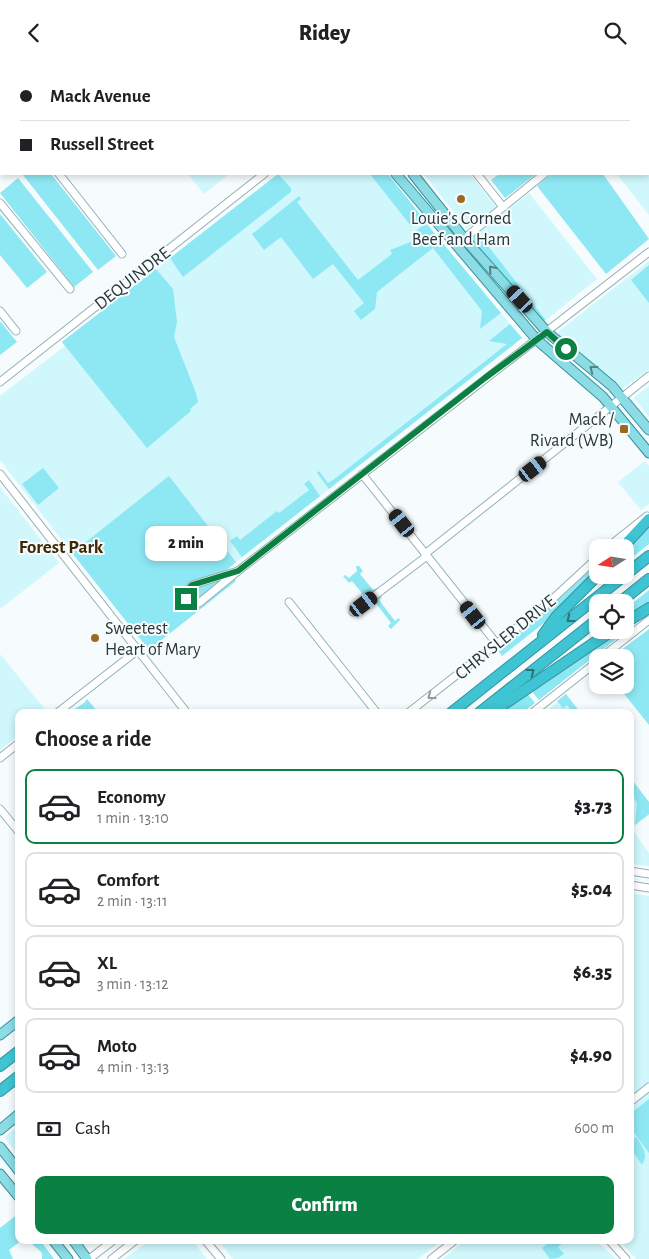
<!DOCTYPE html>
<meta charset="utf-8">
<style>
body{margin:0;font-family:"Alegreya Sans",sans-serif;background:#f2f2f2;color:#202124;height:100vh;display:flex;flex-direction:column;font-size:19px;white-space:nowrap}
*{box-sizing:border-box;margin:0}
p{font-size:16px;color:#757577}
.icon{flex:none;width:28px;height:28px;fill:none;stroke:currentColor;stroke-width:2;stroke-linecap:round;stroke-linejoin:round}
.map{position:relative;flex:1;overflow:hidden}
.drawer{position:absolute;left:15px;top:644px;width:619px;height:535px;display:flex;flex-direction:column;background:#fff;border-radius:10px;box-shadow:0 2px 8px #0003}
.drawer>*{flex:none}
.top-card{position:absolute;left:0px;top:0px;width:650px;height:110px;box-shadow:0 2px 8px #0003;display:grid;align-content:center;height:110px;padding:0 20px;background:#fff}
.needle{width:32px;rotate:258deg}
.buttons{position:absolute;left:589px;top:474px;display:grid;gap:10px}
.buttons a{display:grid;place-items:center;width:45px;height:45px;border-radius:10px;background:#fff;box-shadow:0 2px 8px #0003;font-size:25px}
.end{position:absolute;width:22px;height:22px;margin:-11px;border:6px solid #0b8043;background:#fff;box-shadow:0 0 0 2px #fff}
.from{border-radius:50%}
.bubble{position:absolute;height:35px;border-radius:10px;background:#fff;box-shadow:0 2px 8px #0003;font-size:16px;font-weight:800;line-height:35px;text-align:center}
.car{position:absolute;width:15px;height:30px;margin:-15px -8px;border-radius:6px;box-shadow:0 0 4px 1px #0007;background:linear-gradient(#222 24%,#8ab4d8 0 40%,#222 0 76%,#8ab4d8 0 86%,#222 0)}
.top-card b{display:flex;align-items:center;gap:18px;height:48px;font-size:19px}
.top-card b+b{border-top:1px solid #e0e0e0}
.top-card i{width:12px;height:12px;background:#202124}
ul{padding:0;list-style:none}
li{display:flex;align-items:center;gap:15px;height:75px;margin:0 10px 8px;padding:0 10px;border:2px solid #e0e0e0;border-radius:10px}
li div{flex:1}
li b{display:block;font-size:19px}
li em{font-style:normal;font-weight:800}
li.active{border-color:#0b8043}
li>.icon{width:45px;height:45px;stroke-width:1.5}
h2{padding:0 20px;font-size:22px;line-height:60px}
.pay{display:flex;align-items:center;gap:12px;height:55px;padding:0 20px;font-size:19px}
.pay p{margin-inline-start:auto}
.button{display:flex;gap:10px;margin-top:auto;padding:10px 20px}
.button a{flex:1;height:58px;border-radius:10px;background:#0b8043;color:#fff;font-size:20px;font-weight:800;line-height:58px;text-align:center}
header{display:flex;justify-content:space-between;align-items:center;height:65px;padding:0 20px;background:#fff;font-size:22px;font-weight:800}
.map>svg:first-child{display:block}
</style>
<header><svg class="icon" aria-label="back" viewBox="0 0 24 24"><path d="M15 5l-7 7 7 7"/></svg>Ridey<svg class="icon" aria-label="search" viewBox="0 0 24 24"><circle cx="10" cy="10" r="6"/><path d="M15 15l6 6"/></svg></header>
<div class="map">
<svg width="649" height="1194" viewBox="0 0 649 1194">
<rect width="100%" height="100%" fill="#f6fcfd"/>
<g fill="#cff7fc">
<polygon points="147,0 302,0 303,1 148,1"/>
<polygon points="649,39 649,150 617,109 649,109"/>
<polygon points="188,109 229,109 204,129"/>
<polygon points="278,109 388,109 447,184 522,273 236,497 169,412 72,488 0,395 0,331 65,281 62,277"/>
<polygon points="424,109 470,109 496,142 467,164"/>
<polygon points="529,128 597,214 546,255 478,168"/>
<polygon points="649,196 649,305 622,324 559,274 558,271 560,265"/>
<polygon points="649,321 649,352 634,333"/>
<polygon points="645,396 649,401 649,439 641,445 618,417"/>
<polygon points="0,422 59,498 0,544"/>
<polygon points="0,589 47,647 19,648 19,670 0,685"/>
<polygon points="565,631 578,648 544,648"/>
<polygon points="630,713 649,738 649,750 631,763 649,788 649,801 630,799"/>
<polygon points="630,828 649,831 649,1194 636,1194 619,1175 630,1175"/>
<polygon points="19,1061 19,1091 4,1072"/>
<polygon points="150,1175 192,1175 207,1194 125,1194"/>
<polygon points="218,1175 442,1175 418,1194 233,1194"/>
<polygon points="466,1175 595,1175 616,1194 442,1194"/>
</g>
<g fill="#8ee8f3">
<polygon points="25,109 51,109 116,191 98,205 23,110"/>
<polygon points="278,109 291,123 291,127 183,212 170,193"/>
<polygon points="370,109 388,109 422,152 411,161"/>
<polygon points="499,109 536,109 505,133 491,115"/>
<polygon points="551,109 603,109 649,174 606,209 537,121"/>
<polygon points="18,113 93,207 74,222 0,128"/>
<polygon points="299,131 301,134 297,137 358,215 392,189 390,185 411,177 417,165 426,158 501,248 480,264 482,246 433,183 377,227 375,244 361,255 354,246 364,238 333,199 313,214 281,172 264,185 252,169"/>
<polygon points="0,149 47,207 27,223 0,190"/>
<polygon points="478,168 546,255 544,256 473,176 472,173"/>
<polygon points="649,200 649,238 631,215"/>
<polygon points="156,204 173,224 177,257 174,272 196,328 198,337 190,344 191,346 147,383 62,277"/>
<polygon points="0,256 17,277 0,290"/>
<polygon points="510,259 522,273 329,424 317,408 319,406 328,418 333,415 507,279 489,276"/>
<polygon points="43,403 59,423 38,440 22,419"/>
<polygon points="169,411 236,497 227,505 236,516 149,585 72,488"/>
<polygon points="309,415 320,431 242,492 230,476 237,471 240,475 277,446 279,448 309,425 304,419"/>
<polygon points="649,459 649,479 625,498 625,483"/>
<polygon points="597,498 597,505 553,551 502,591 497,584 544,547"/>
<polygon points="356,501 359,501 363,506 360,509 373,525 377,523 378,525 363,537 361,535 365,532 352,516 349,518 343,511 345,510 349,513 357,506"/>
<polygon points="649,525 649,539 625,554 625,544"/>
<polygon points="380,530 382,532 379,535 395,556 399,553 400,555 391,564 388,561 391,558 375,537 372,540 370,538"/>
<polygon points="649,548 539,635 529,623 621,565 625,565 625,563"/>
<polygon points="649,564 649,660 617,620 625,620 625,592 612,592"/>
<polygon points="526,627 535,638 523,647 500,648"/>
<polygon points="566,629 580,647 573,647 567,640 563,643 557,636"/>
<polygon points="87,634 98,647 70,647 84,638"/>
<polygon points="630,712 649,737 649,749 635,760 637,738 630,726"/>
<polygon points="649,1034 649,1088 630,1062 630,1049"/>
<path d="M636 1072C643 1082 649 1089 642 1100L630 1082V1077Z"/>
<polygon points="19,1148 19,1175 22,1175 9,1185 13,1194 0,1194 0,1163"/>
<polygon points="34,1175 40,1175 54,1194 42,1194 42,1188 31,1178"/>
<polygon points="552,1175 567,1175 558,1182 564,1189 558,1193 550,1194 542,1183"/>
</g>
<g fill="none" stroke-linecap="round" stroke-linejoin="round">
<g stroke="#93b0b4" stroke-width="9">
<g id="minor">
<polyline points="58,0 59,1"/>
<polyline points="141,0 142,1"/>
<polyline points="621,0 622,1"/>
<polyline points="103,1 105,0"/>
<polyline points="505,1 506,0"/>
<polyline points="0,39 1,40"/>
<polyline points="0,82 1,81"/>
<polyline points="59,109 122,189"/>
<polyline points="477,109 503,142"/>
<polyline points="0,138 70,224"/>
<polyline points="461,176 544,109"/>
<polyline points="0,246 16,266"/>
<polyline points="0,317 264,109"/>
<polyline points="0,409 187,648"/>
<polyline points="362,409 497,579"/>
<polyline points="608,482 647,451"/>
<polyline points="425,489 649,311"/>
<polyline points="238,506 649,187"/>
<polygon points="238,506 199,538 189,539 185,529 192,520"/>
<polyline points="289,537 377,648"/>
<polyline points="353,547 427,491"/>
<polyline points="602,592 649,555"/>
<polyline points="57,648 138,585"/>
<polyline points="408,648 546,540 598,492"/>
<polyline points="532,648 598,596"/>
<polyline points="0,693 19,678"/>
<polyline points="0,744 19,767"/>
<polyline points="630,806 649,809"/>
<polyline points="630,820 649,823"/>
<polyline points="630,1037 649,1022"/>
<polyline points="205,1175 221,1194"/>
<polyline points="609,1175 626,1194"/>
<polyline points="89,1194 114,1175"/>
<polyline points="112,1194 136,1175"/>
<polyline points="431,1194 455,1175"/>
</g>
</g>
<g stroke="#37929c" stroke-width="11">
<g id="major">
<polyline points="309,0 310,1"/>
<polyline points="396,109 537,275 603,332 649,388"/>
<polyline points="413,109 463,172 547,267 612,321 649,365"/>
<polyline points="0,970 19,955"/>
<polyline points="0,1065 19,1049"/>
<polyline points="0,1082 19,1106"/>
<polyline points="0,1109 19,1132"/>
<polyline points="53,1175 68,1194"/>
<polyline points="73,1175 87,1194"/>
</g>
</g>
<g stroke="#37929c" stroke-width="12">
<g id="highway">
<polyline points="623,482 649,454"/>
<polyline points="619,538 649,514"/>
<polyline points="625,558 649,543"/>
<polyline points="543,570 556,552 598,510"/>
<polyline points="451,648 649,491"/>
<polyline points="479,648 598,554"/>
<polyline points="491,648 613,565"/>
<polyline points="0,1001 19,986"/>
<polyline points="0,1026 19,1011"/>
</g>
</g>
<use href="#minor" stroke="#fff" stroke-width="7"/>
<use href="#major" stroke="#8bdce5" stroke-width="9"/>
<use href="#highway" stroke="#3ec4d3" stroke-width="10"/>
</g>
<defs><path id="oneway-chevron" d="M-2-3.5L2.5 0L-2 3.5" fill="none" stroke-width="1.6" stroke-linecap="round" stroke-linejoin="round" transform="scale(1.25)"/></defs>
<g stroke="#568185">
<use href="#oneway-chevron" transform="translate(492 204) rotate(-132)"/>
<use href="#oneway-chevron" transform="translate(593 304) rotate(-142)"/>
</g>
<g stroke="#326f75">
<use href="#oneway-chevron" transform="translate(570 554) rotate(142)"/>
<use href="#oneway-chevron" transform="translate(531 607) rotate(-38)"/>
</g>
<use stroke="#949a9b" href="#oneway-chevron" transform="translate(431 631) rotate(143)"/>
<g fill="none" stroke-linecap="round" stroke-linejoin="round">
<polyline stroke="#0b8043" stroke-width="6" points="186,534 185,528 192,520 238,506 485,313 547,267 566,284"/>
</g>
<g fill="#9d6921" stroke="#f6fcfd" stroke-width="2">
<circle cx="461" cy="134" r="5"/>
<rect x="619" y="359" width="10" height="10" rx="2.5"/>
<circle cx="95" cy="573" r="5"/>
</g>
<g text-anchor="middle" stroke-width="4" stroke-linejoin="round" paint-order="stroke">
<g font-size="18" fill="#2a3637" stroke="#f6fcfd">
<text x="461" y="159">Louie's Corned<tspan x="461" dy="21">Beef and Ham</tspan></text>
<text x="614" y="360" text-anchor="end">Mack /<tspan x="614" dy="21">Rivard (WB)</tspan></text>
<text x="105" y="569" text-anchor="start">Sweetest<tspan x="105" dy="21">Heart of Mary</tspan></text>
</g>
<g font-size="18" fill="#2a3637" stroke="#f6fcfd">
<text transform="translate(132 213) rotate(-38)" y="6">DEQUINDRE</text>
<text transform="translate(505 572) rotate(-39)" y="6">CHRYSLER DRIVE</text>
</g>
<g font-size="19" font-weight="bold" fill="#402704" stroke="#f6fcfd">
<text x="61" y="488">Forest Park</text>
</g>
</g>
</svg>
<div class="buttons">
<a><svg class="needle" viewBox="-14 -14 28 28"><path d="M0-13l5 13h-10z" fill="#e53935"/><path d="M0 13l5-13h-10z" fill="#757577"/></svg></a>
<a><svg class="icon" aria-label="locate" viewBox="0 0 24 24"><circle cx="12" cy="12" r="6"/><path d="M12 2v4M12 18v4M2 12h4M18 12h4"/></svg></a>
<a><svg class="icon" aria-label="layers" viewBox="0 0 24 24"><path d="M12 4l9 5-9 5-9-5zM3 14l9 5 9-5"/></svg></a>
</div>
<i class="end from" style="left:566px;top:284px"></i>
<i class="end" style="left:186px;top:534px"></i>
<div class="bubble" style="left:145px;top:461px;width:82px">2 min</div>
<i class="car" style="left:520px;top:234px;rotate:318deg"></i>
<i class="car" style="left:533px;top:404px;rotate:52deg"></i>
<i class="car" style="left:402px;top:458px;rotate:322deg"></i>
<i class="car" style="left:364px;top:539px;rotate:53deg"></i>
<i class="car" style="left:473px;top:550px;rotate:322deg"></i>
<div class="top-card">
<b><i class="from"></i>Mack Avenue</b>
<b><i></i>Russell Street</b>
</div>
<section class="drawer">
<h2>Choose a ride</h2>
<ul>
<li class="active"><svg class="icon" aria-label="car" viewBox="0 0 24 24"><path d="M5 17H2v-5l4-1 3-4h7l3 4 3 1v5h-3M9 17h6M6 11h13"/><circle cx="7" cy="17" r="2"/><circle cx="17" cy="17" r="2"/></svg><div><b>Economy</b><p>1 min · 13:10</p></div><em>$3.73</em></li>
<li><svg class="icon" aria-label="car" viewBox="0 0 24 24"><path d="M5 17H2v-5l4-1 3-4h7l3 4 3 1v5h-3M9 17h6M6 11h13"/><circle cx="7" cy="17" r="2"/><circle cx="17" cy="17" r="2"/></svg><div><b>Comfort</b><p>2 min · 13:11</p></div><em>$5.04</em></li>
<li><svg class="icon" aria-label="car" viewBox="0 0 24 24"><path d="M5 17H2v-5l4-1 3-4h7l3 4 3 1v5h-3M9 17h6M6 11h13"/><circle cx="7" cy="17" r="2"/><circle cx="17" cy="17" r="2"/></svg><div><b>XL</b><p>3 min · 13:12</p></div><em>$6.35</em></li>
<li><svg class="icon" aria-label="car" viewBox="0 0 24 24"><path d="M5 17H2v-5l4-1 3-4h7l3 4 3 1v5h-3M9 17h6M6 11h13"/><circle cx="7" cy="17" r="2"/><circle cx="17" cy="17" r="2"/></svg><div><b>Moto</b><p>4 min · 13:13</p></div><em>$4.90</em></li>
</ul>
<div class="pay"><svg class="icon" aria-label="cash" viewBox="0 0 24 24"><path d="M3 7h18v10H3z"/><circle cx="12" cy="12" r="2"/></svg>Cash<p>600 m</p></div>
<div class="button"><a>Confirm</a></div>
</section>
</div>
